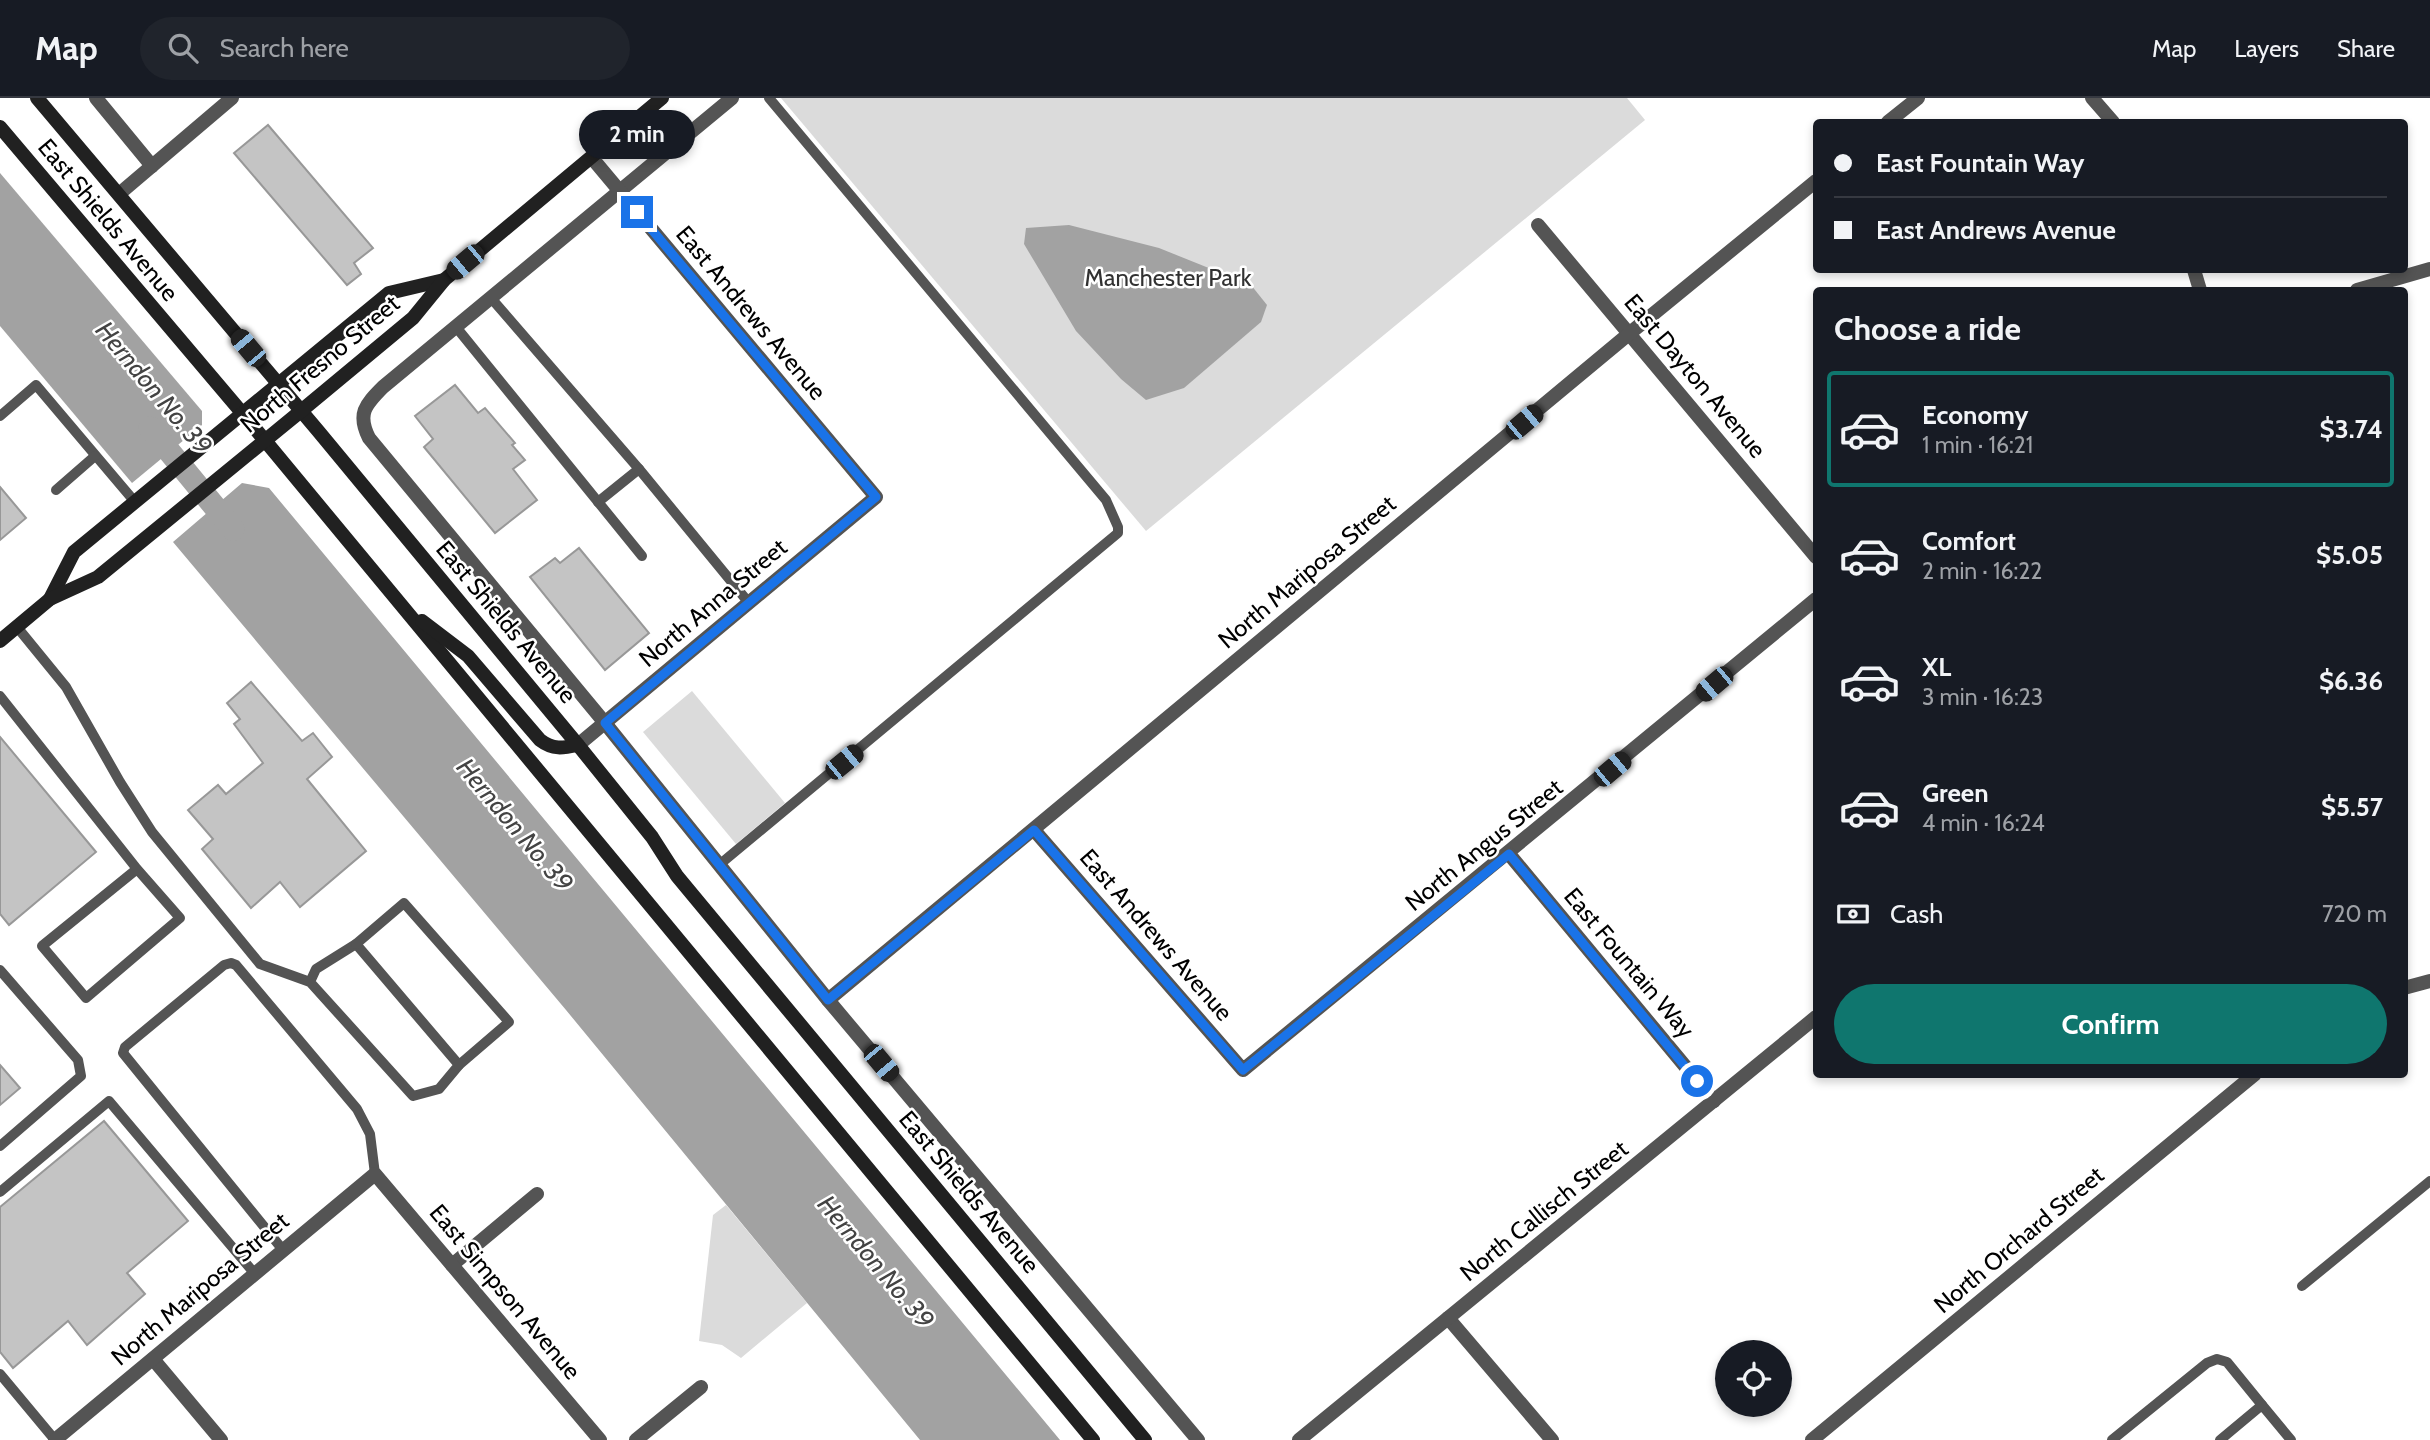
<!DOCTYPE html>
<meta charset="utf-8">
<style>
body{margin:0;font-family:Cabin,sans-serif;background:#20242c;color:#f1f3f6;height:100vh;display:flex;flex-direction:column;font-size:26px;white-space:nowrap}
*{box-sizing:border-box;margin:0}
p{font-size:23px;color:#9ea1a6}
.icon{flex:none;width:38px;height:38px;fill:none;stroke:currentColor;stroke-width:2;stroke-linecap:round;stroke-linejoin:round}
.map{position:relative;flex:1;overflow:hidden}
.panel{position:absolute;left:1813px;top:189px;width:595px;height:791px;display:flex;flex-direction:column;background:#171b24;border-radius:7px;box-shadow:0 4px 10px #0003}
.panel>*{flex:none}
.hud{position:absolute;left:1813px;top:21px;width:595px;height:154px;border-radius:7px;box-shadow:0 4px 10px #0003;display:grid;align-content:center;height:154px;padding:0 21px;background:#171b24}
.tools{position:absolute;left:1715px;top:1242px;display:grid;gap:14px}
.tools a{display:grid;place-items:center;width:77px;height:77px;border-radius:50%;background:#171b24;box-shadow:0 4px 10px #0003;font-size:35px}
.end{position:absolute;width:32px;height:32px;margin:-16px;border:9px solid #1a73e8;background:#fff;box-shadow:0 0 0 4px #fff}
.from{border-radius:50%}
.bubble{position:absolute;height:49px;border-radius:24px;background:#171b24;box-shadow:0 4px 10px #0003;font-size:23px;font-weight:700;line-height:49px;text-align:center}
.car{position:absolute;width:21px;height:42px;margin:-21px -10px;border-radius:9px;box-shadow:0 0 5px 2px #0007;background:linear-gradient(#222 24%,#8ab4d8 0 40%,#222 0 76%,#8ab4d8 0 86%,#222 0)}
.hud b{display:flex;align-items:center;gap:24px;height:66px;font-size:26px}
.hud b+b{border-top:2px solid #363941}
.hud i{width:18px;height:18px;background:#f1f3f6}
ul{padding:0;list-style:none}
li{display:flex;align-items:center;gap:21px;height:116px;margin:0 14px 10px;padding:0 7px;border:4px solid transparent;border-radius:7px}
li div{flex:1}
li b{display:block;font-size:26px}
li em{font-style:normal;font-weight:700}
li.on{border-color:#0f766e}
li>.icon{width:63px;height:63px;stroke-width:1.5}
h2{padding:0 21px;font-size:32px;line-height:84px}
.pay{display:flex;align-items:center;gap:18px;height:77px;padding:0 21px;font-size:26px}
.pay p{margin-inline-start:auto}
.button{display:flex;gap:14px;margin-top:auto;padding:14px 21px}
.button a{flex:1;height:80px;border-radius:42px;background:#0f766e;color:#fff;font-size:28px;font-weight:700;line-height:80px;text-align:center}
header{display:flex;align-items:center;gap:42px;box-sizing:border-box;height:98px;padding:0 35px;background:#171b24;border-bottom:2px solid #363941}
header strong{font-size:33px}
nav{display:flex;gap:38px;margin-inline-start:auto;font-size:24px}
.search{width:490px;height:63px;background:#20242c;display:flex;align-items:center;gap:18px;box-sizing:border-box;padding:0 24px;border-radius:38px;color:#9ea1a6;font-size:26px}
.map>svg:first-child{display:block}
</style>
<header>
<strong>Map</strong>
<div class="search"><svg class="icon" aria-label="search" viewBox="0 0 24 24"><circle cx="10" cy="10" r="6"/><path d="M15 15l6 6"/></svg>Search here</div>
<nav><a>Map</a><a>Layers</a><a>Share</a></nav>
</header>
<div class="map">
<svg width="2430" height="1342" viewBox="0 0 2430 1342">
<rect width="100%" height="100%" fill="#fff"/>
<g fill="#dbdbdb">
<polygon points="781,0 1627,0 1645,22 1146,433"/>
<polygon points="692,593 785,705 736,746 643,634"/>
<polygon points="726,1107 807,1205 741,1260 722,1247 699,1243 713,1117"/>
</g>
<g fill="#a2a2a2">
<polygon points="0,75 202,313 202,327 132,385 0,228"/>
<polygon points="1069,127 1159,150 1251,187 1267,207 1261,224 1184,290 1146,302 1121,281 1076,233 1024,146 1026,130"/>
<polygon points="242,385 269,390 1060,1342 920,1342 566,912 173,444"/>
</g>
<g fill="none" stroke-linecap="round" stroke-linejoin="round">
<polyline stroke="#a2a2a2" stroke-width="23" points="150,330 233,431"/>
</g>
<g fill="#c4c4c4" stroke="#989898" stroke-width="2">
<polygon points="268,27 373,150 354,165 361,176 347,187 234,55"/>
<polygon points="455,287 478,315 485,310 515,345 512,347 525,362 513,371 537,402 495,435 424,349 433,341 415,318"/>
<polygon points="0,389 26,420 0,442"/>
<polygon points="579,450 649,535 605,572 530,479 555,460 560,465"/>
<polygon points="251,584 302,643 313,635 332,659 307,681 366,753 300,809 280,784 251,810 202,751 213,741 188,712 218,687 226,696 263,665 234,626 240,621 227,605"/>
<polygon points="0,639 96,754 9,827 0,816"/>
<polygon points="0,967 20,990 0,1007"/>
<polygon points="104,1023 188,1123 127,1175 145,1196 87,1247 68,1223 13,1270 0,1254 0,1109"/>
</g>
<g fill="none" stroke-linecap="round" stroke-linejoin="round">
<g stroke="#545454" stroke-width="10">
<polyline points="491,200 639,371 749,505"/>
<polyline points="456,229 642,458"/>
<polyline points="0,318 36,287 135,404"/>
<polyline points="56,392 95,358"/>
<polyline points="598,404 639,371"/>
<polyline points="17,529 66,589 120,684 152,734 260,866 310,884 413,998 439,991 459,967 356,846 316,871 310,884"/>
<polyline points="0,598 137,771 180,820 86,900 42,848 137,771"/>
<polyline points="719,767 1118,435 1118,429 1106,402 769,0"/>
<polyline points="356,846 404,805 509,924 459,967"/>
<polyline points="0,872 78,962 81,978 0,1048"/>
<polyline points="0,1094 109,1003 255,1176"/>
<polyline points="283,1152 123,955 125,949 224,867 231,865 236,867 357,1011 370,1036 375,1076"/>
<polyline points="2302,1188 2430,1083"/>
<polyline points="0,1276 55,1342"/>
<polyline points="2112,1342 2207,1265 2217,1261 2227,1264 2262,1307"/>
<polyline points="2220,1342 2262,1307 2291,1342"/>
</g>
<g stroke="#545454" stroke-width="14">
<polyline points="96,0 152,68"/>
<path d="M732 0 383 289C365 307 357 316 369 340L605 625 828 902 1198 1342"/>
<polyline points="2092,0 2113,24"/>
<polyline points="1888,24 1918,0"/>
<polyline points="119,96 232,0"/>
<polyline points="1538,127 1816,459"/>
<polyline points="2194,172 2200,192"/>
<polyline points="2357,192 2430,171"/>
<polyline points="578,647 876,399 592,60"/>
<polyline points="1034,732 1243,972 1816,501"/>
<polyline points="1509,756 1714,1003"/>
<polyline points="2404,890 2430,883"/>
<polyline points="828,902 1630,235 1816,83"/>
<polyline points="452,1167 537,1096"/>
<polyline points="1448,1220 1552,1342"/>
<polyline points="153,1261 221,1342"/>
<polyline points="55,1342 375,1076 600,1342"/>
<polyline points="636,1342 701,1289"/>
<polyline points="1299,1342 1816,919"/>
<polyline points="1812,1342 2255,976"/>
</g>
<g stroke="#212121" stroke-width="14">
<polyline points="37,0 319,334 578,647 652,739 677,778 1145,1342"/>
<polyline points="0,29 243,316 1093,1342"/>
<polyline points="50,501 74,454 389,195 444,182"/>
<path d="M422 523 468 558 540 642C553 652 563 650 578 647"/>
<polyline points="0,543 50,501 98,479 301,313 413,220 444,182 662,0"/>
</g>
</g>
<g fill="none" stroke-linecap="round" stroke-linejoin="round">
<polyline stroke="#1a73e8" stroke-width="9" points="637,114 876,399 605,625 828,902 1034,732 1243,972 1509,756 1697,983"/>
</g>
<g text-anchor="middle" stroke-width="5" stroke-linejoin="round" paint-order="stroke">
<g font-size="24" fill="#000" stroke="#fff">
<text transform="translate(108 122) rotate(50)" y="8">East Shields Avenue</text>
<text transform="translate(751 215) rotate(50)" y="8">East Andrews Avenue</text>
<text transform="translate(320 266) rotate(-40)" y="8">North Fresno Street</text>
<text transform="translate(1695 278) rotate(50)" y="8">East Dayton Avenue</text>
<text transform="translate(1307 474) rotate(-40)" y="8">North Mariposa Street</text>
<text transform="translate(713 505) rotate(-40)" y="8">North Anna Street</text>
<text transform="translate(506 524) rotate(50)" y="8">East Shields Avenue</text>
<text transform="translate(1484 747) rotate(-39)" y="8">North Angus Street</text>
<text transform="translate(1156 837) rotate(49)" y="8">East Andrews Avenue</text>
<text transform="translate(1629 865) rotate(50)" y="8">East Fountain Way</text>
<text transform="translate(969 1094) rotate(50)" y="8">East Shields Avenue</text>
<text transform="translate(1544 1113) rotate(-39)" y="8">North Callisch Street</text>
<text transform="translate(2019 1142) rotate(-40)" y="8">North Orchard Street</text>
<text transform="translate(200 1191) rotate(-40)" y="8">North Mariposa Street</text>
<text transform="translate(505 1194) rotate(50)" y="8">East Simpson Avenue</text>
</g>
<g font-size="24" fill="#323232" stroke="#fff">
<text x="1168" y="188">Manchester Park</text>
</g>
<g font-size="26" font-style="italic" fill="#434343" stroke="#fff">
<text transform="translate(154 290) rotate(50)" y="9">Herndon No. 39</text>
<text transform="translate(515 727) rotate(50)" y="9">Herndon No. 39</text>
<text transform="translate(876 1164) rotate(50)" y="9">Herndon No. 39</text>
</g>
</g>
</svg>
<div class="tools">
<a><svg class="icon" aria-label="locate" viewBox="0 0 24 24"><circle cx="12" cy="12" r="6"/><path d="M12 2v4M12 18v4M2 12h4M18 12h4"/></svg></a>
</div>
<i class="end from" style="left:1697px;top:983px"></i>
<i class="end" style="left:637px;top:114px"></i>
<div class="bubble" style="left:579px;top:12px;width:116px">2 min</div>
<i class="car" style="left:465px;top:164px;rotate:230deg"></i>
<i class="car" style="left:248px;top:250px;rotate:320deg"></i>
<i class="car" style="left:1524px;top:324px;rotate:50deg"></i>
<i class="car" style="left:1714px;top:586px;rotate:230deg"></i>
<i class="car" style="left:844px;top:664px;rotate:51deg"></i>
<i class="car" style="left:1612px;top:671px;rotate:50deg"></i>
<i class="car" style="left:881px;top:965px;rotate:140deg"></i>
<div class="hud">
<b><i class="from"></i>East Fountain Way</b>
<b><i></i>East Andrews Avenue</b>
</div>
<section class="panel">
<h2>Choose a ride</h2>
<ul>
<li class="on"><svg class="icon" aria-label="car" viewBox="0 0 24 24"><path d="M5 17H2v-5l4-1 3-4h7l3 4 3 1v5h-3M9 17h6M6 11h13"/><circle cx="7" cy="17" r="2"/><circle cx="17" cy="17" r="2"/></svg><div><b>Economy</b><p>1 min · 16:21</p></div><em>$3.74</em></li>
<li><svg class="icon" aria-label="car" viewBox="0 0 24 24"><path d="M5 17H2v-5l4-1 3-4h7l3 4 3 1v5h-3M9 17h6M6 11h13"/><circle cx="7" cy="17" r="2"/><circle cx="17" cy="17" r="2"/></svg><div><b>Comfort</b><p>2 min · 16:22</p></div><em>$5.05</em></li>
<li><svg class="icon" aria-label="car" viewBox="0 0 24 24"><path d="M5 17H2v-5l4-1 3-4h7l3 4 3 1v5h-3M9 17h6M6 11h13"/><circle cx="7" cy="17" r="2"/><circle cx="17" cy="17" r="2"/></svg><div><b>XL</b><p>3 min · 16:23</p></div><em>$6.36</em></li>
<li><svg class="icon" aria-label="car" viewBox="0 0 24 24"><path d="M5 17H2v-5l4-1 3-4h7l3 4 3 1v5h-3M9 17h6M6 11h13"/><circle cx="7" cy="17" r="2"/><circle cx="17" cy="17" r="2"/></svg><div><b>Green</b><p>4 min · 16:24</p></div><em>$5.57</em></li>
</ul>
<div class="pay"><svg class="icon" aria-label="cash" viewBox="0 0 24 24"><path d="M3 7h18v10H3z"/><circle cx="12" cy="12" r="2"/></svg>Cash<p>720 m</p></div>
<div class="button"><a>Confirm</a></div>
</section>
</div>
